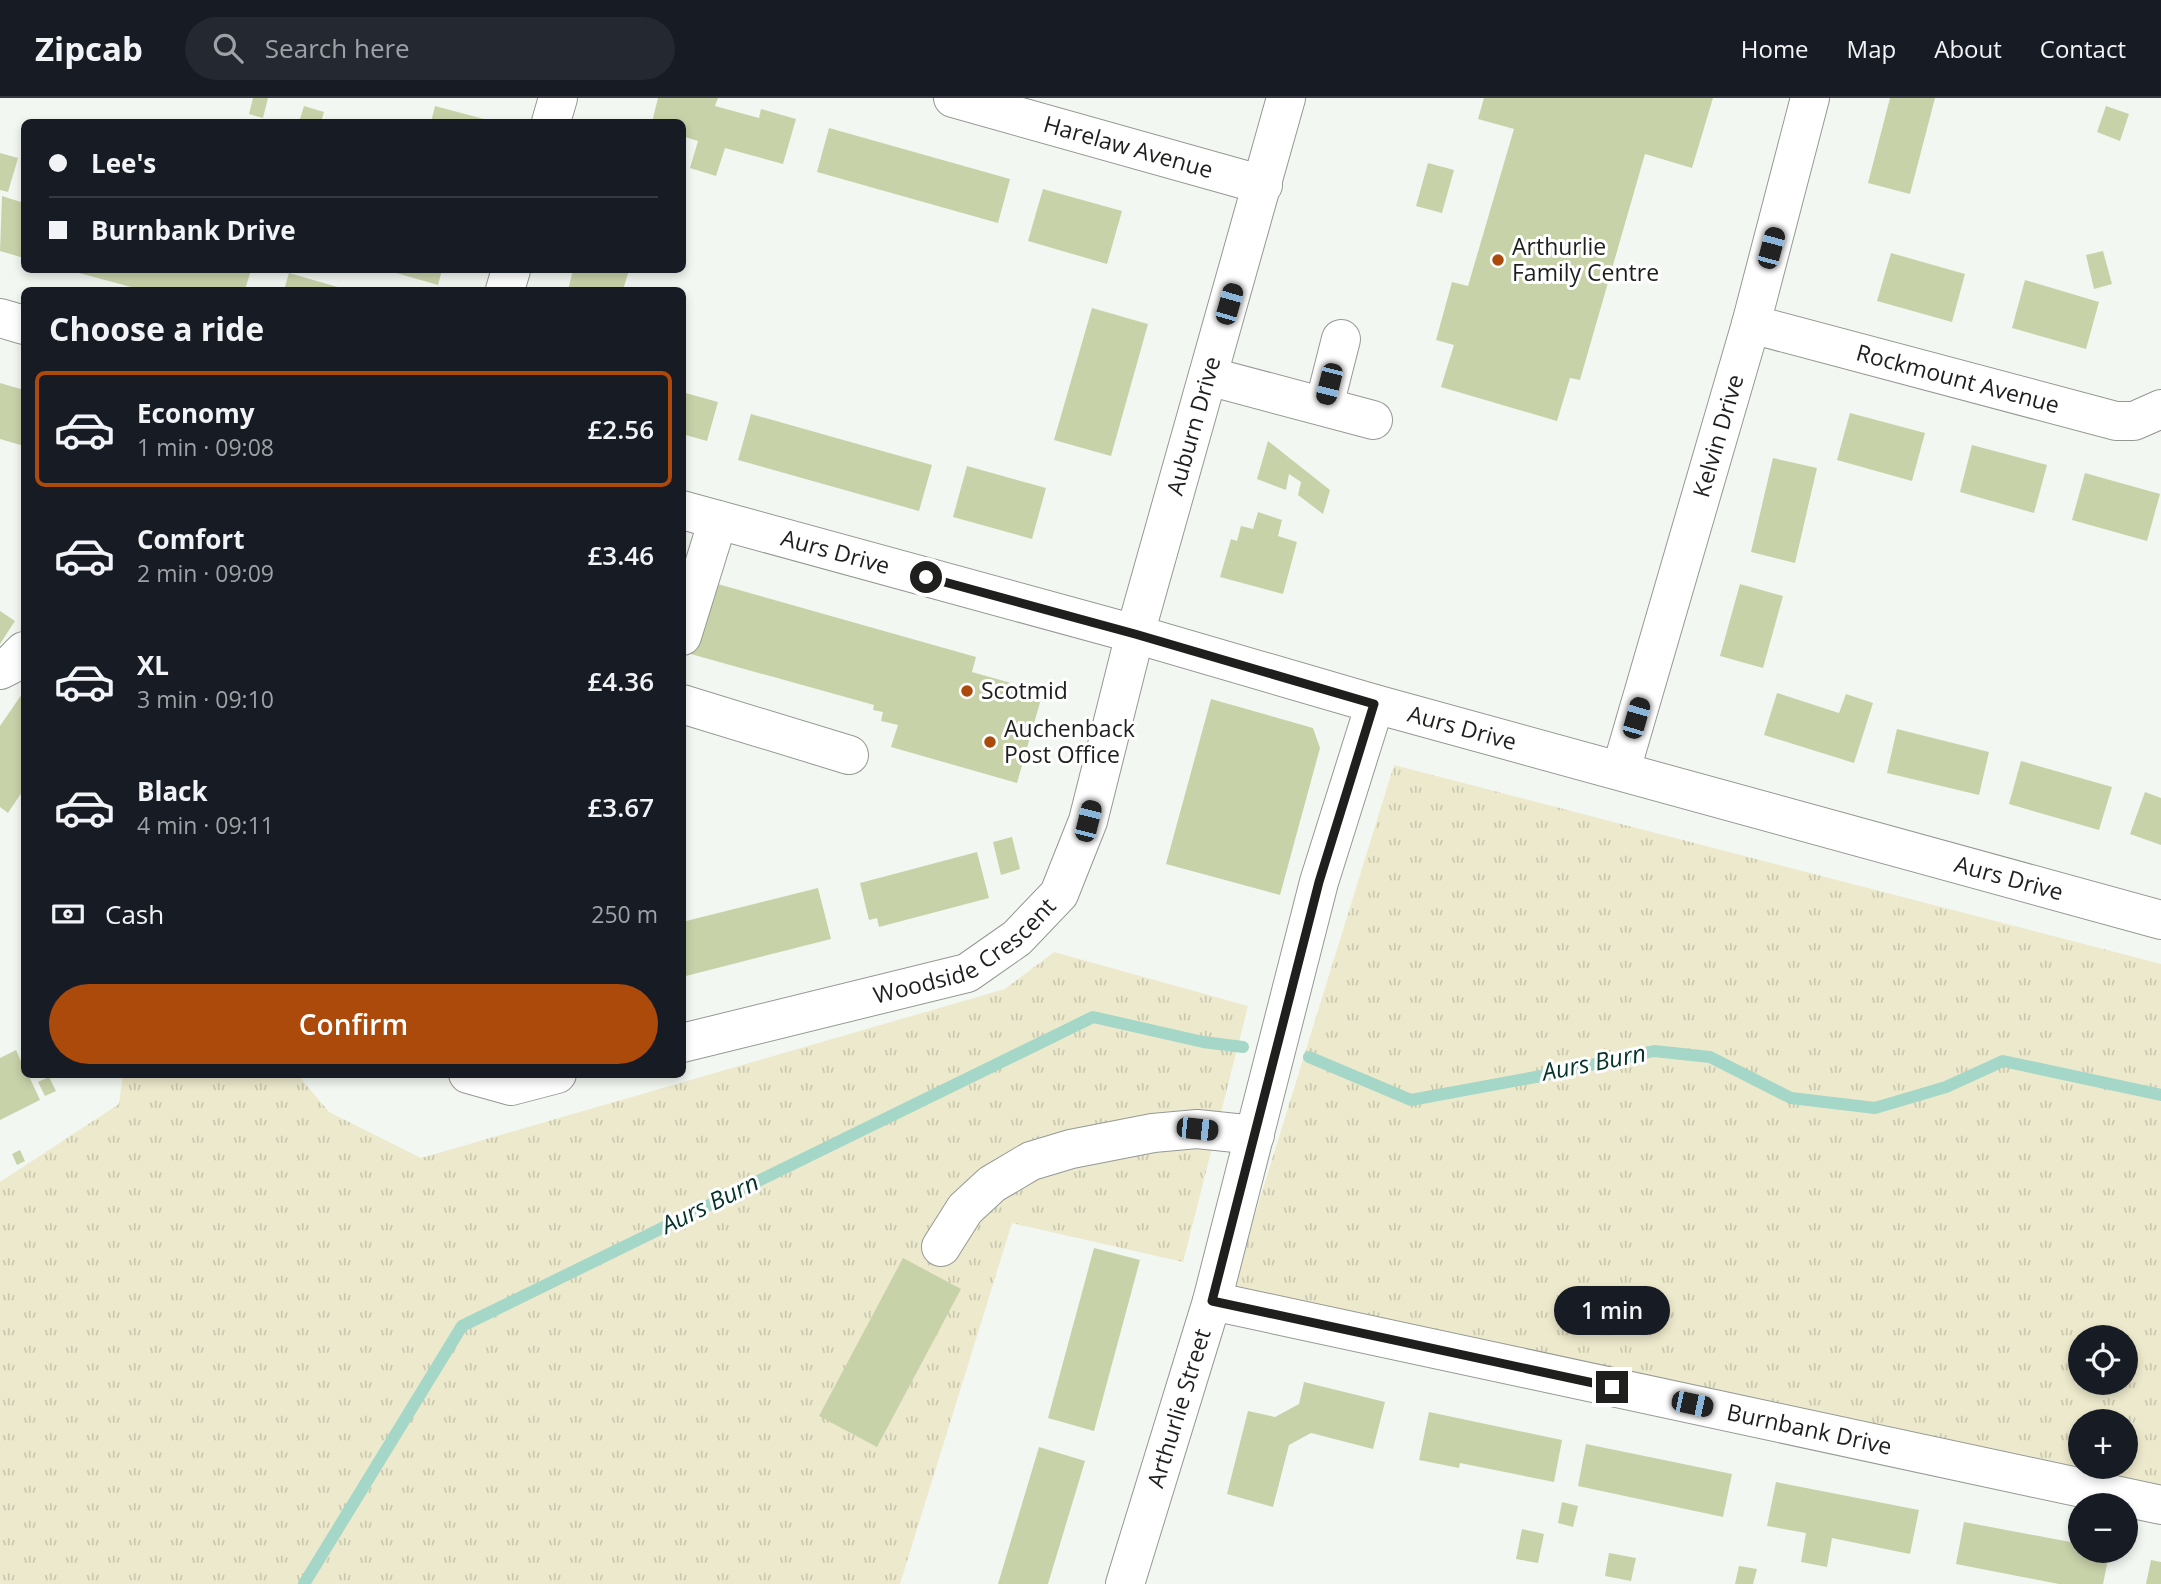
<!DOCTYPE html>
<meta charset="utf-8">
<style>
body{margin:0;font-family:"Open Sans",sans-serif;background:#242831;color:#f1f3f6;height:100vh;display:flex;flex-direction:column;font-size:26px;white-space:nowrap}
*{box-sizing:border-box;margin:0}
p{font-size:23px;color:#9ea1a6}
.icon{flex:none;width:38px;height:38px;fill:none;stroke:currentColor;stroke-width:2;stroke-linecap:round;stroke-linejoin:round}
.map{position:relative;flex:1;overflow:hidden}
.panel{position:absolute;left:21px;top:189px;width:665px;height:791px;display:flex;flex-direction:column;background:#171b24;border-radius:10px;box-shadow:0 4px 10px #0003}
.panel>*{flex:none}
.banner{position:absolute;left:21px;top:21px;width:665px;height:154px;border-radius:10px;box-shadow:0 4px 10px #0003;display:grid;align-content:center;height:154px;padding:0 28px;background:#171b24}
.fabs{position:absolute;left:2068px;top:1227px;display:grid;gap:14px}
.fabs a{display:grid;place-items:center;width:70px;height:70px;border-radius:50%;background:#171b24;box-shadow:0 4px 10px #0003;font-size:35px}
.end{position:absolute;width:32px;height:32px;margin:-16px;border:9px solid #1f201e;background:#fff;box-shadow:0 0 0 4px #fff}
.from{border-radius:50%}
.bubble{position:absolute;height:49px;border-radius:24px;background:#171b24;box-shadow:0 4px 10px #0003;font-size:23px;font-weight:600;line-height:49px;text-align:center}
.car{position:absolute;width:21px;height:42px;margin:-21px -10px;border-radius:9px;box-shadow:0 0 5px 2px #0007;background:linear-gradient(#222 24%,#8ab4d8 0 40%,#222 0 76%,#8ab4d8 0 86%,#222 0)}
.banner b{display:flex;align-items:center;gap:24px;height:66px;font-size:26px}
.banner b+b{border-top:2px solid #363941}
.banner i{width:18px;height:18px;background:#f1f3f6}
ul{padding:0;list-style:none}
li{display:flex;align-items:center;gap:21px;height:116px;margin:0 14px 10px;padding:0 14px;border:4px solid transparent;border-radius:10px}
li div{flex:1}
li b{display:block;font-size:26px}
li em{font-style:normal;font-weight:600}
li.active{border-color:#ac4a0b}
li>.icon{width:63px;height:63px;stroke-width:1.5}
h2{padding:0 28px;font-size:32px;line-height:84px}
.pay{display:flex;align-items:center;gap:18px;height:77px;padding:0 28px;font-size:26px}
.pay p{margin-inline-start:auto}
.button{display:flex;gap:14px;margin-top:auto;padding:14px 28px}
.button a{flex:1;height:80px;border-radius:42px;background:#ac4a0b;color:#fff;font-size:28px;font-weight:600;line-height:80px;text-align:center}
header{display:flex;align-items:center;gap:42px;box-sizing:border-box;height:98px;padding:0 35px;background:#171b24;border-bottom:2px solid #363941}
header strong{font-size:33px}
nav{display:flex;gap:38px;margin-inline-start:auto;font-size:24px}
.search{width:490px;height:63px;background:#242831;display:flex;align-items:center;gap:18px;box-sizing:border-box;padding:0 24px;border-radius:38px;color:#9ea1a6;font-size:26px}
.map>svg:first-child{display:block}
</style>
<header>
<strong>Zipcab</strong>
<div class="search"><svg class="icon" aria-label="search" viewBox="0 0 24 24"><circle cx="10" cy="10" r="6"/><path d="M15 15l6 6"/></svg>Search here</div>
<nav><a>Home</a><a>Map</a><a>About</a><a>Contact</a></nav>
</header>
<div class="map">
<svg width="2161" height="1486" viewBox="0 0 2161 1486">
<defs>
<pattern id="park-tufts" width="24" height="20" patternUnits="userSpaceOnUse" patternTransform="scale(1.75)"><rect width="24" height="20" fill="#ece9cc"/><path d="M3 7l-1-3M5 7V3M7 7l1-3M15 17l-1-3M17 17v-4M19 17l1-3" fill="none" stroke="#cac8af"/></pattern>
</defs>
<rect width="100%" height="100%" fill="#f3f7f1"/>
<g fill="url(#park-tufts)" fill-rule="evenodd">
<path d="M1394 667 2161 866V1391L1229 1201ZM2081 1239H2126V1284H2081ZM2081 1323H2126V1368H2081Z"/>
<polygon points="1054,854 1248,908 1183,1164 1012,1125 900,1486 0,1486 0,1084 119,1006 123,977 298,977 329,1014 421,1060 1005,891"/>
</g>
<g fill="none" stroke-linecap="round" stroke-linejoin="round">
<g stroke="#a5d7c8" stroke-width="12">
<polyline points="1309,959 1411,1002 1541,978 1654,953 1710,959 1791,1000 1875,1010 1946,989 2003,963 2161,997"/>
<polyline points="304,1486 462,1228 1093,919 1203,944 1243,949"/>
</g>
</g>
<g fill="#c8d2a9">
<polygon points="253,0 268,0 263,20 249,16"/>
<polygon points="658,0 718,0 715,8 759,20 761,11 796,21 783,66 725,50 716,78 690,70 698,43 682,38 682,24 652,24"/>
<polygon points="1484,0 1713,0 1692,70 1645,56 1580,282 1570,280 1557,323 1441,289 1454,247 1436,242 1452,184 1468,188 1514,31 1478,21"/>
<polygon points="1890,0 1935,0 1910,96 1868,85"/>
<polygon points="304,8 324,14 321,24 299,24"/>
<polygon points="435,8 484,21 483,24 431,24"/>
<polygon points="2106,8 2129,16 2120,43 2097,34"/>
<polygon points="829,30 1010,81 998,125 817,74"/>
<polygon points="0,55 18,60 8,94 0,92"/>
<polygon points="1428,65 1454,72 1442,115 1416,108"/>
<polygon points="1043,91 1122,113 1107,166 1028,143"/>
<polygon points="2,98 24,105 24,160 0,153"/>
<polygon points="2103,153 2112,186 2094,191 2086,157"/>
<polygon points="1891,155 1965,176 1952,224 1877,203"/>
<polygon points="68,172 251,172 245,192 142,192"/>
<polygon points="386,172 442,172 438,187"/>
<polygon points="573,172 629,172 623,192 568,192"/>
<polygon points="289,175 348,192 284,192"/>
<polygon points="2025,182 2099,204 2086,251 2012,230"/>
<polygon points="1092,210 1148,226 1111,358 1054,342"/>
<polygon points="0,285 24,292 24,348 0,341"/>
<polygon points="682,294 718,304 707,343 682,336"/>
<polygon points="1850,315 1925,335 1912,383 1837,362"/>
<polygon points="751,316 932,367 919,413 738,362"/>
<polygon points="1268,343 1330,392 1323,416 1298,397 1301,384 1289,376 1286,392 1257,381"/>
<polygon points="1972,347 2047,367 2034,415 1960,394"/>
<polygon points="1773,360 1817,370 1795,465 1751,454"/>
<polygon points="967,368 1046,390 1032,441 953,419"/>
<polygon points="2085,375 2160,396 2147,443 2072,422"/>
<polygon points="1258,414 1282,422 1278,438 1297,444 1283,496 1220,479 1231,441 1237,443 1241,428 1253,431"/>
<polygon points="707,483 976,559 972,574 1043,594 1017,685 891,649 898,627 881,623 883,614 873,612 874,607 687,555"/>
<polygon points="1740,486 1783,498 1763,570 1720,558"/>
<polygon points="0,513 15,523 0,546"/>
<polygon points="24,593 24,691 8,715 0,709 0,628"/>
<polygon points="1777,595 1839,615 1846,596 1873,605 1854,665 1764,637"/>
<polygon points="1211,601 1313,630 1320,650 1280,797 1166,766"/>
<polygon points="1897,631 1989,654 1979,697 1887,675"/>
<polygon points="2021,663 2112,689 2099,732 2009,706"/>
<polygon points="2145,694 2161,700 2161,747 2130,736"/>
<polygon points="1012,739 1020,771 1001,777 993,744"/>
<polygon points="977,754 989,800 879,829 877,820 869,822 860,785"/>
<polygon points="818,790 831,841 682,879 682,824"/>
<polygon points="16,952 24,970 24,976 28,976 40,1002 0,1022 0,960"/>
<polygon points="49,979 56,993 45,998 38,984"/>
<polygon points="20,1052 25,1063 17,1067 12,1056"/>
<polygon points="1094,1150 1140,1162 1094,1333 1048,1320"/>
<polygon points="903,1160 961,1191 877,1349 819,1318"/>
<polygon points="1304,1284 1385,1304 1373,1351 1311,1335 1289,1347 1273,1409 1227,1396 1248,1313 1275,1319 1299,1306"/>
<polygon points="1429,1314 1562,1342 1554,1384 1460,1365 1459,1370 1419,1362"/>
<polygon points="1586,1346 1732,1376 1723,1419 1578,1388"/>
<polygon points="1039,1349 1085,1363 1048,1486 998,1486"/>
<polygon points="1776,1384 1919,1412 1910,1456 1832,1440 1827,1469 1801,1464 1806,1435 1767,1428"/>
<polygon points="1562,1404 1578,1408 1573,1429 1558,1425"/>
<polygon points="1964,1424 2081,1446 2081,1452 2110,1452 2103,1486 2059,1486 1956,1466"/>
<polygon points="1522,1431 1544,1436 1538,1465 1516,1461"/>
<polygon points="1609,1455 1636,1460 1631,1483 1605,1478"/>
<polygon points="2151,1462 2161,1464 2161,1486 2146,1486"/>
<polygon points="1739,1468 1757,1471 1753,1486 1735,1486"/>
</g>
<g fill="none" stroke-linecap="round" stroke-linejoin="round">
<g stroke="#959994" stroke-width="40">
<g id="minor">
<path id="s1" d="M953 0 1263 87"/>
<polyline points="551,24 558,0"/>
<polyline points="505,192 511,172"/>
<polyline points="0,220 24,227"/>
<path id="s2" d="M1751 226 2116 323H2134L2161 311"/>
<polyline points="1208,278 1373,322"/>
<polyline points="1324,308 1341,241"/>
<path id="s3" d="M682 412 1135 536 1375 606 2161 822"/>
<polyline points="682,538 718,422"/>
<polyline points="0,572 10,567 24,553"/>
<polyline points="682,606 849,657"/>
<path id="s4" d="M1621 672 1751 226 1810 0"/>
<path id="s5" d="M682 945 967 875 1017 840 1059 796 1088 723 1135 536 1286 0"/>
<polyline points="468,976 511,988 557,976"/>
<polyline points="941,1149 965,1111 992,1086 1031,1063 1071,1051 1153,1035 1197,1031 1255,1037"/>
<path id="s6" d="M1212 1203 2161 1407"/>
<path id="s7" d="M1125 1486 1212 1203 1319 784 1375 606"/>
</g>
</g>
<use href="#minor" stroke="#fff" stroke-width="38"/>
</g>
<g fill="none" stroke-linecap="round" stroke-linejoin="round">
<polyline stroke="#1f201e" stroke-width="9" points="926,479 1135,536 1374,606 1319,784 1212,1203 1612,1289"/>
</g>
<g fill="#ac4a0b" stroke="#fff" stroke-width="2.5">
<circle cx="1498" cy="162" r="7"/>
<circle cx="967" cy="593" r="7"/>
<circle cx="990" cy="644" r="7"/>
</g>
<g text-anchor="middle" stroke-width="6" stroke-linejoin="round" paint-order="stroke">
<g font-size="23" fill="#1f201e" stroke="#fff">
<text dy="8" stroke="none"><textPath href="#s1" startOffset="182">Harelaw Avenue</textPath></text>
<text dy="8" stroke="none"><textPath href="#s2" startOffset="214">Rockmount Avenue</textPath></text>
<text dy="8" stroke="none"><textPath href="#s5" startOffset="903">Auburn Drive</textPath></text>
<text dy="8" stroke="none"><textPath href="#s4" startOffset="348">Kelvin Drive</textPath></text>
<text dy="8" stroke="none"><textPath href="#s3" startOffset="159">Aurs Drive</textPath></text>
<text dy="8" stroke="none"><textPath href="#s3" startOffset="810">Aurs Drive</textPath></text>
<text dy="8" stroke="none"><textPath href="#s3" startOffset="1377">Aurs Drive</textPath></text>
<text dy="8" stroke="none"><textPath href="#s5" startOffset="301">Woodside Crescent</textPath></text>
<text dy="8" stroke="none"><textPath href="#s7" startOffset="184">Arthurlie Street</textPath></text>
<text dy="8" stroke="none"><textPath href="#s6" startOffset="611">Burnbank Drive</textPath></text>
</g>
<g font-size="23" fill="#1f201e" stroke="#fff" text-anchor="start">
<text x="1512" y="157">Arthurlie<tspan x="1512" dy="26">Family Centre</tspan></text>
<text x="981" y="601">Scotmid</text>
<text x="1004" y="639">Auchenback<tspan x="1004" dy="26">Post Office</tspan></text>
</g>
<g font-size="24" font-style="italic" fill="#043329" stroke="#fff">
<text transform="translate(1594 965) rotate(-11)" y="8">Aurs Burn</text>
<text transform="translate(710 1106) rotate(-26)" y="8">Aurs Burn</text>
</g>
</g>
</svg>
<div class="fabs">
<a><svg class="icon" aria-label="locate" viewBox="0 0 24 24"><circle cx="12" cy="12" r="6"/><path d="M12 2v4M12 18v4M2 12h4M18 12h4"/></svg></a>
<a>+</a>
<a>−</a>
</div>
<i class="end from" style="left:926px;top:479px"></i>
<i class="end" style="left:1612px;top:1289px"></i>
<div class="bubble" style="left:1554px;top:1188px;width:116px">1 min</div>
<i class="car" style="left:1771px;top:150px;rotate:15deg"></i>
<i class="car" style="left:1229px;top:206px;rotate:16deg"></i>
<i class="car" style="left:1329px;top:286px;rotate:194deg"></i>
<i class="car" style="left:1636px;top:620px;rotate:16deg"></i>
<i class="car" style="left:1088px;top:723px;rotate:14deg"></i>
<i class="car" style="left:1197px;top:1031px;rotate:96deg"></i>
<i class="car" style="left:1692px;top:1306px;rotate:102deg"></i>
<div class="banner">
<b><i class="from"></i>Lee's</b>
<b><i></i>Burnbank Drive</b>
</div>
<section class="panel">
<h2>Choose a ride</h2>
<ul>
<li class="active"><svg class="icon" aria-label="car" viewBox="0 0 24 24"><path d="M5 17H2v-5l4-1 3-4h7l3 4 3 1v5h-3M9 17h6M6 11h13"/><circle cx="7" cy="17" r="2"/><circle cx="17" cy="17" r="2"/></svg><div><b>Economy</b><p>1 min · 09:08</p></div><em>£2.56</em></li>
<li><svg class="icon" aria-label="car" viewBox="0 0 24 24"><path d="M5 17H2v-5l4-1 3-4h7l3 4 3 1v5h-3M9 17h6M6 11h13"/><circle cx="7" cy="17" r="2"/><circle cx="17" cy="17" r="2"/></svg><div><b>Comfort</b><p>2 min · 09:09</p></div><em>£3.46</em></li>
<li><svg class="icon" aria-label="car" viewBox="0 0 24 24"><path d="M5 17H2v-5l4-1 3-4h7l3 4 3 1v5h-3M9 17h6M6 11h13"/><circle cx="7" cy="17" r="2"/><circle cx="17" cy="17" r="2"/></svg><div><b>XL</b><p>3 min · 09:10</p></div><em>£4.36</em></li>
<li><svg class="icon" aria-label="car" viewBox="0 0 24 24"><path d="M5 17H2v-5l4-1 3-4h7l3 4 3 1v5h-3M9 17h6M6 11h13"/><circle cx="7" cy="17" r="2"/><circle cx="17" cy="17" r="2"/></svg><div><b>Black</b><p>4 min · 09:11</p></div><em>£3.67</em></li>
</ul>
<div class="pay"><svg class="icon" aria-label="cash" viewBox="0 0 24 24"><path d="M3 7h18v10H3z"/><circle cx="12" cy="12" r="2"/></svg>Cash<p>250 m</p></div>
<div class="button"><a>Confirm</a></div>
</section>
</div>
